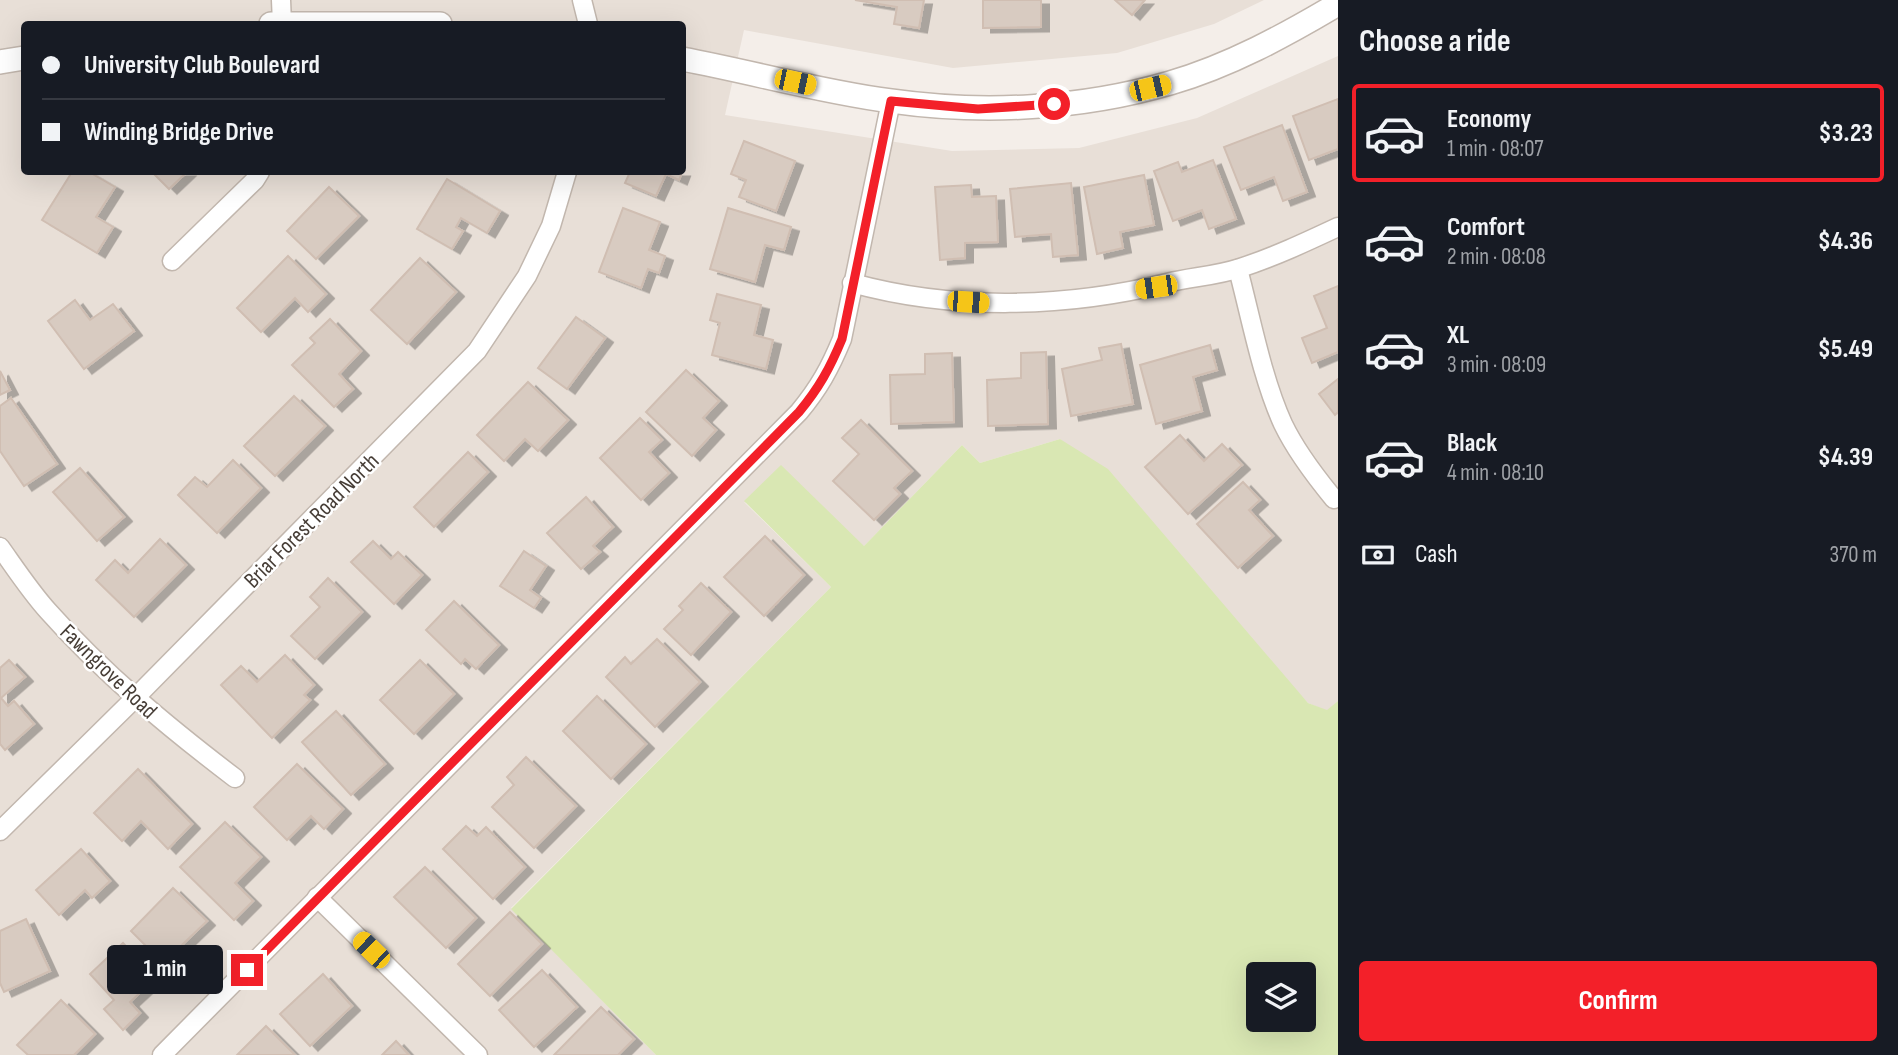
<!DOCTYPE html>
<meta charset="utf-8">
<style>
body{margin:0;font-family:"Sofia Sans Condensed",sans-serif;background:#242831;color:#f1f3f6;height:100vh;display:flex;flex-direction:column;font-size:26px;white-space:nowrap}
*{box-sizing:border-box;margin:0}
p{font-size:23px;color:#9ea1a6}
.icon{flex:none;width:38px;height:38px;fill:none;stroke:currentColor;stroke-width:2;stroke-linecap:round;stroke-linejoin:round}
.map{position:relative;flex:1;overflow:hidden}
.details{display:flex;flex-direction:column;background:#171b24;width:560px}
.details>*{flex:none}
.top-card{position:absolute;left:21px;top:21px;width:665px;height:154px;border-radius:7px;box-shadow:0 7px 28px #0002;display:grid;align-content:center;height:154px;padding:0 21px;background:#171b24}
.controls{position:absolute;left:1246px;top:962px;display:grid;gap:14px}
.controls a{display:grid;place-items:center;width:70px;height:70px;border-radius:7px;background:#171b24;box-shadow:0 7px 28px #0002;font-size:35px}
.end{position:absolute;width:32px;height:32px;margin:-16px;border:9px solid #f32029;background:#fff;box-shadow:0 0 0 4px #fff}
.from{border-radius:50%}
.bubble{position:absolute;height:49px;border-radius:7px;background:#171b24;box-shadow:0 7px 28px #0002;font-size:23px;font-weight:700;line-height:49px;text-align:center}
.car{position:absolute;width:21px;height:42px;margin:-21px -10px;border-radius:9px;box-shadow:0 0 5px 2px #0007;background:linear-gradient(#f5c518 24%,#345 0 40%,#f5c518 0 76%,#345 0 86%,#f5c518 0)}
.top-card b{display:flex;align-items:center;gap:24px;height:66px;font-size:26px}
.top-card b+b{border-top:2px solid #363941}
.top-card i{width:18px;height:18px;background:#f1f3f6}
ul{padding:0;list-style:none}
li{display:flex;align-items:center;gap:21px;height:98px;margin:0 14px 10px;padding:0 7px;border:4px solid transparent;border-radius:7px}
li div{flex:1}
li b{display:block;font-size:26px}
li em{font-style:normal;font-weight:700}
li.selected{border-color:#f32029}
li>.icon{width:63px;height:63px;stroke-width:1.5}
h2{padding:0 21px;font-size:32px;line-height:84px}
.pay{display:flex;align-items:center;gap:18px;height:77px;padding:0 21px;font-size:26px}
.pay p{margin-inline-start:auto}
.action{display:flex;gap:14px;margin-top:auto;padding:14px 21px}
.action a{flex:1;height:80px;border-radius:7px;background:#f32029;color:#fff;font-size:28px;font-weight:700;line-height:80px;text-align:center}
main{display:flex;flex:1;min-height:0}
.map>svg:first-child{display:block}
</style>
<main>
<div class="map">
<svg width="1338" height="1055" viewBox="0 0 1338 1055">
<defs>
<filter id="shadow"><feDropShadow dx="8" dy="4.5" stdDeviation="0" flood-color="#0004"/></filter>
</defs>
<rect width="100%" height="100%" fill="#f4eee9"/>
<path fill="#e8dfd7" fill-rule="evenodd" d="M0 0H1264L1214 24 1117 53 953 68 744 30 725 115 952 151 1079 148 1197 118 1338 56V701L1327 711 1308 703 1060 439 980 463 962 445 864 546 744 502 831 587 511 908 656 1055H0ZM24 24H682V172H24Z"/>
<path fill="#d9e7b3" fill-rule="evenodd" d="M1060 439 1108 469 1308 703 1327 710 1338 701V1055H656L511 909 831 587 744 501 781 465 864 546 962 445 980 463ZM1258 975H1304V1020H1258Z"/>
<g fill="#d8cbc1" stroke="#d0beb2" stroke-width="2" filter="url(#shadow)">
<polygon points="855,0 924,0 919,28 894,24 897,7"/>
<polygon points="983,0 1041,0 1041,27 983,28"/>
<polygon points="1115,0 1145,0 1132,15"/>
<polygon points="1338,99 1338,149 1309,160 1293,116"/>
<polygon points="1282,125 1307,192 1283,201 1274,177 1241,190 1224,147"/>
<polygon points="744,141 795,161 776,211 739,197 746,180 731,174"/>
<polygon points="1213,160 1236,219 1209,229 1202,210 1173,221 1154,171 1178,162 1182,172"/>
<polygon points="72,172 89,172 115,187 96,217 113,227 97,253 42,220"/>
<polygon points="152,172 187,172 169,189"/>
<polygon points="630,172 682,172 679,180 666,174 656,196 625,183"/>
<polygon points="1144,175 1154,225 1120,232 1123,248 1097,254 1084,187"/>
<polygon points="447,179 500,211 487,233 461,218 456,227 463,231 452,249 417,229"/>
<polygon points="1071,183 1078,255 1053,257 1051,234 1015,237 1010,189"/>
<polygon points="971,185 972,197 996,196 998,242 965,243 965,258 940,260 935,187"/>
<polygon points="329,187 359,216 316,259 287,231"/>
<polygon points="623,208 660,222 649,250 665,256 659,273 648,269 641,288 599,272"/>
<polygon points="728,208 791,227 784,250 765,245 755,282 710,269"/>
<polygon points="288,256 326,294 308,312 295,298 261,332 237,308"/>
<polygon points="420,258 456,292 407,344 371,310"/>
<polygon points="1338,286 1338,352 1312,363 1302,338 1327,328 1314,296"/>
<polygon points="717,294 761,305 754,335 773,340 766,369 712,355 720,323 710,320"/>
<polygon points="75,300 90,320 113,304 134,331 84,369 48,321"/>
<polygon points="576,317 605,338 567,389 538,368"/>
<polygon points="330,319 361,351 339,374 353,389 334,407 292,365 315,343 310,338"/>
<polygon points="1121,344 1133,404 1071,416 1062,369 1102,360 1099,348"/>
<polygon points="1210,345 1217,370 1193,377 1202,411 1156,424 1140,365"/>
<polygon points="1046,352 1048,424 988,426 987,380 1021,378 1021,353"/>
<polygon points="952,353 954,422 891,424 890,375 925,374 925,354"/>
<polygon points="686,370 719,401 703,418 716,430 692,456 646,412"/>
<polygon points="0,371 10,390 0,395"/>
<polygon points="1338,379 1338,412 1335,415 1319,394"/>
<polygon points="528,382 568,420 538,451 525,439 504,461 477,435"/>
<polygon points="294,396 325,426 275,476 244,446"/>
<polygon points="11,398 57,464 24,486 0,451 0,406"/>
<polygon points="640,418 662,440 649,452 669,473 641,500 600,458"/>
<polygon points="861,420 912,471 894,488 900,494 874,520 833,481 859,454 842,438"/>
<polygon points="1180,435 1204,461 1222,444 1242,465 1188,514 1145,467"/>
<polygon points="468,452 488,472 434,527 414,507"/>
<polygon points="233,460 261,488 217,533 178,495 195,477 207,487"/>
<polygon points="80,468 124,517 97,541 53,492"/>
<polygon points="1243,482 1260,500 1249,510 1273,536 1238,568 1197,524"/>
<polygon points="586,497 613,527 593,546 600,552 581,569 547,533"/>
<polygon points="765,536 804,575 764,616 724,577"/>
<polygon points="160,539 186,565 134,617 96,580 115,560 128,573"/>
<polygon points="373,541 391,559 398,552 422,575 394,604 351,562"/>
<polygon points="524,551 546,566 530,590 541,598 534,608 500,586"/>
<polygon points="328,578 362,612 315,659 291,636 320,607 310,597"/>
<polygon points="701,583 731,612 691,655 664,629 683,610 679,606"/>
<polygon points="454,601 499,645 476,669 465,659 461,664 426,630"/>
<polygon points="657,639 700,682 655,727 606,677 625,657 631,664"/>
<polygon points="285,655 314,685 304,695 310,700 272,738 221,685 241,666 257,682"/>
<polygon points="9,660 25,677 1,698 8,706 14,701 34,724 5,750 0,744 0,668"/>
<polygon points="420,660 454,694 414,734 380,700"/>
<polygon points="597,696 646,744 611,779 563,731"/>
<polygon points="336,711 385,764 351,795 302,742"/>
<polygon points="526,757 576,806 534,848 492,807 514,785 507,777"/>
<polygon points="297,764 343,809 324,829 311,816 287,840 254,807"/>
<polygon points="138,769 192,824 168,849 141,821 122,841 94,813"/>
<polygon points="225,822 261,857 235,883 253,901 234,920 180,867"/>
<polygon points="466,826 477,836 486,827 525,867 493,899 443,849"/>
<polygon points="81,849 110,881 92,898 85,890 59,915 36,890"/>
<polygon points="425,867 476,918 446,948 394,897"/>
<polygon points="173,888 207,921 182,945 189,951 170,970 131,931"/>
<polygon points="510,912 542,944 490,996 458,964"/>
<polygon points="26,919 50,971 4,992 0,983 0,931"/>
<polygon points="123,943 156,978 130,1002 140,1013 123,1030 104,1009 114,1000 90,974"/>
<polygon points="542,970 577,1007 534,1047 499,1010"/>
<polygon points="323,974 352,1006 310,1046 280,1014"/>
<polygon points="61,1000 95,1034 74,1055 28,1055 17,1045"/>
<polygon points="601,1007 634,1039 618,1055 554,1055"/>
<polygon points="266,1026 295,1055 237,1055"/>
<polygon points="396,1041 409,1055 382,1055"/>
</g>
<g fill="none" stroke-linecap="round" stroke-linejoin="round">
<g stroke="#c2b7ae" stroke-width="21">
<g id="minor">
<polyline points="281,0 282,24"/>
<polyline points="582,0 588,24"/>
<polyline points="172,261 255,180 260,172"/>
<path d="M1238 269C1251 318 1262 378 1283 424 1296 451 1315 476 1334 499"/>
<path d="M852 283C954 311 1065 308 1167 283 1191 277 1216 276 1240 268 1274 257 1306 242 1338 227"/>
<path d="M0 547C15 568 30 591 48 611 104 674 168 727 235 778"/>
<polyline points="0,831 134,699 477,351 527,276 551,226 567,172"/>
<polyline points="317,897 478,1055"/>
<path d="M162 1055 799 412C819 388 830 368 842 339L891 101"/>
</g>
</g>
<g stroke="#c2b7ae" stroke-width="26">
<g id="tertiary">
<polyline points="271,24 440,24"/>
<path d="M682 59C752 72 821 92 891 101 983 114 1081 109 1170 83 1229 66 1286 35 1338 4"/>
<polyline points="0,62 24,58"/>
</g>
</g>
<use href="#minor" stroke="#fff" stroke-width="18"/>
<use href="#tertiary" stroke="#fff" stroke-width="23"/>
</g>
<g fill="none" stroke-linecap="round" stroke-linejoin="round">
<path stroke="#f32029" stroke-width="9" d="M247 970 799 412C819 388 830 368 842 339L891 101 978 109 1054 104"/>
</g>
<g text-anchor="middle" stroke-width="5" stroke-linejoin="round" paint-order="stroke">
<g font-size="23" fill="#473e37" stroke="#fff">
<text transform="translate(311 520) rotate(-45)" y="8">Briar Forest Road North</text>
<text transform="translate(109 671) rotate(44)" y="8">Fawngrove Road</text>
</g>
</g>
</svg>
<div class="controls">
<a><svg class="icon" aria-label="layers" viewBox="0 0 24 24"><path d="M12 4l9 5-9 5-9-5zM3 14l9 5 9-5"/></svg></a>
</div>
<i class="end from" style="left:1054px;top:104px"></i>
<i class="end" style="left:247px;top:970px"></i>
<div class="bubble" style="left:107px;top:945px;width:116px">1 min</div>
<i class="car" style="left:795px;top:82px;rotate:102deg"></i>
<i class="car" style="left:1150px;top:88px;rotate:77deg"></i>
<i class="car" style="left:1156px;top:287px;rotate:262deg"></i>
<i class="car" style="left:968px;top:302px;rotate:94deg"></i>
<i class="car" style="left:371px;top:950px;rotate:314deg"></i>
<div class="top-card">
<b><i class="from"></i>University Club Boulevard</b>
<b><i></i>Winding Bridge Drive</b>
</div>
</div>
<section class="details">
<h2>Choose a ride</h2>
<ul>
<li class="selected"><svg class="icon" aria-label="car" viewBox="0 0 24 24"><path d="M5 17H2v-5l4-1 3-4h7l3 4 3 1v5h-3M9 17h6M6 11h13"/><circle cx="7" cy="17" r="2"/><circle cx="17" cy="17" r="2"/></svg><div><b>Economy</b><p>1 min · 08:07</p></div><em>$3.23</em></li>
<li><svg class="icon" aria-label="car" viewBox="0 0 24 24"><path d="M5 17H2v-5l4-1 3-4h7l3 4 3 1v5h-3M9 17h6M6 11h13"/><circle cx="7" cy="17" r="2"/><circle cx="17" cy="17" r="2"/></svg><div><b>Comfort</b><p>2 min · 08:08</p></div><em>$4.36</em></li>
<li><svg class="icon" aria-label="car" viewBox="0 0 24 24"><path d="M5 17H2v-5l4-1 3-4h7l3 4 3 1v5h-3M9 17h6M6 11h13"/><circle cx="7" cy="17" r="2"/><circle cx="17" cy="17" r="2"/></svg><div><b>XL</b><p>3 min · 08:09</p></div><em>$5.49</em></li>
<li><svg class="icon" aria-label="car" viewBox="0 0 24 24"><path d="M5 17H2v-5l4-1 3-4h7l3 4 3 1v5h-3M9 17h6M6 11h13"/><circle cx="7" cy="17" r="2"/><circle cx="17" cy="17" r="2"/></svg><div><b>Black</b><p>4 min · 08:10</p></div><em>$4.39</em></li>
</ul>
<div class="pay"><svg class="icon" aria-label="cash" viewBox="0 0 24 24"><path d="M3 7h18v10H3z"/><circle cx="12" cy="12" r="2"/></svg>Cash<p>370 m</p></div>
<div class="action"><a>Confirm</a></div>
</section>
</main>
